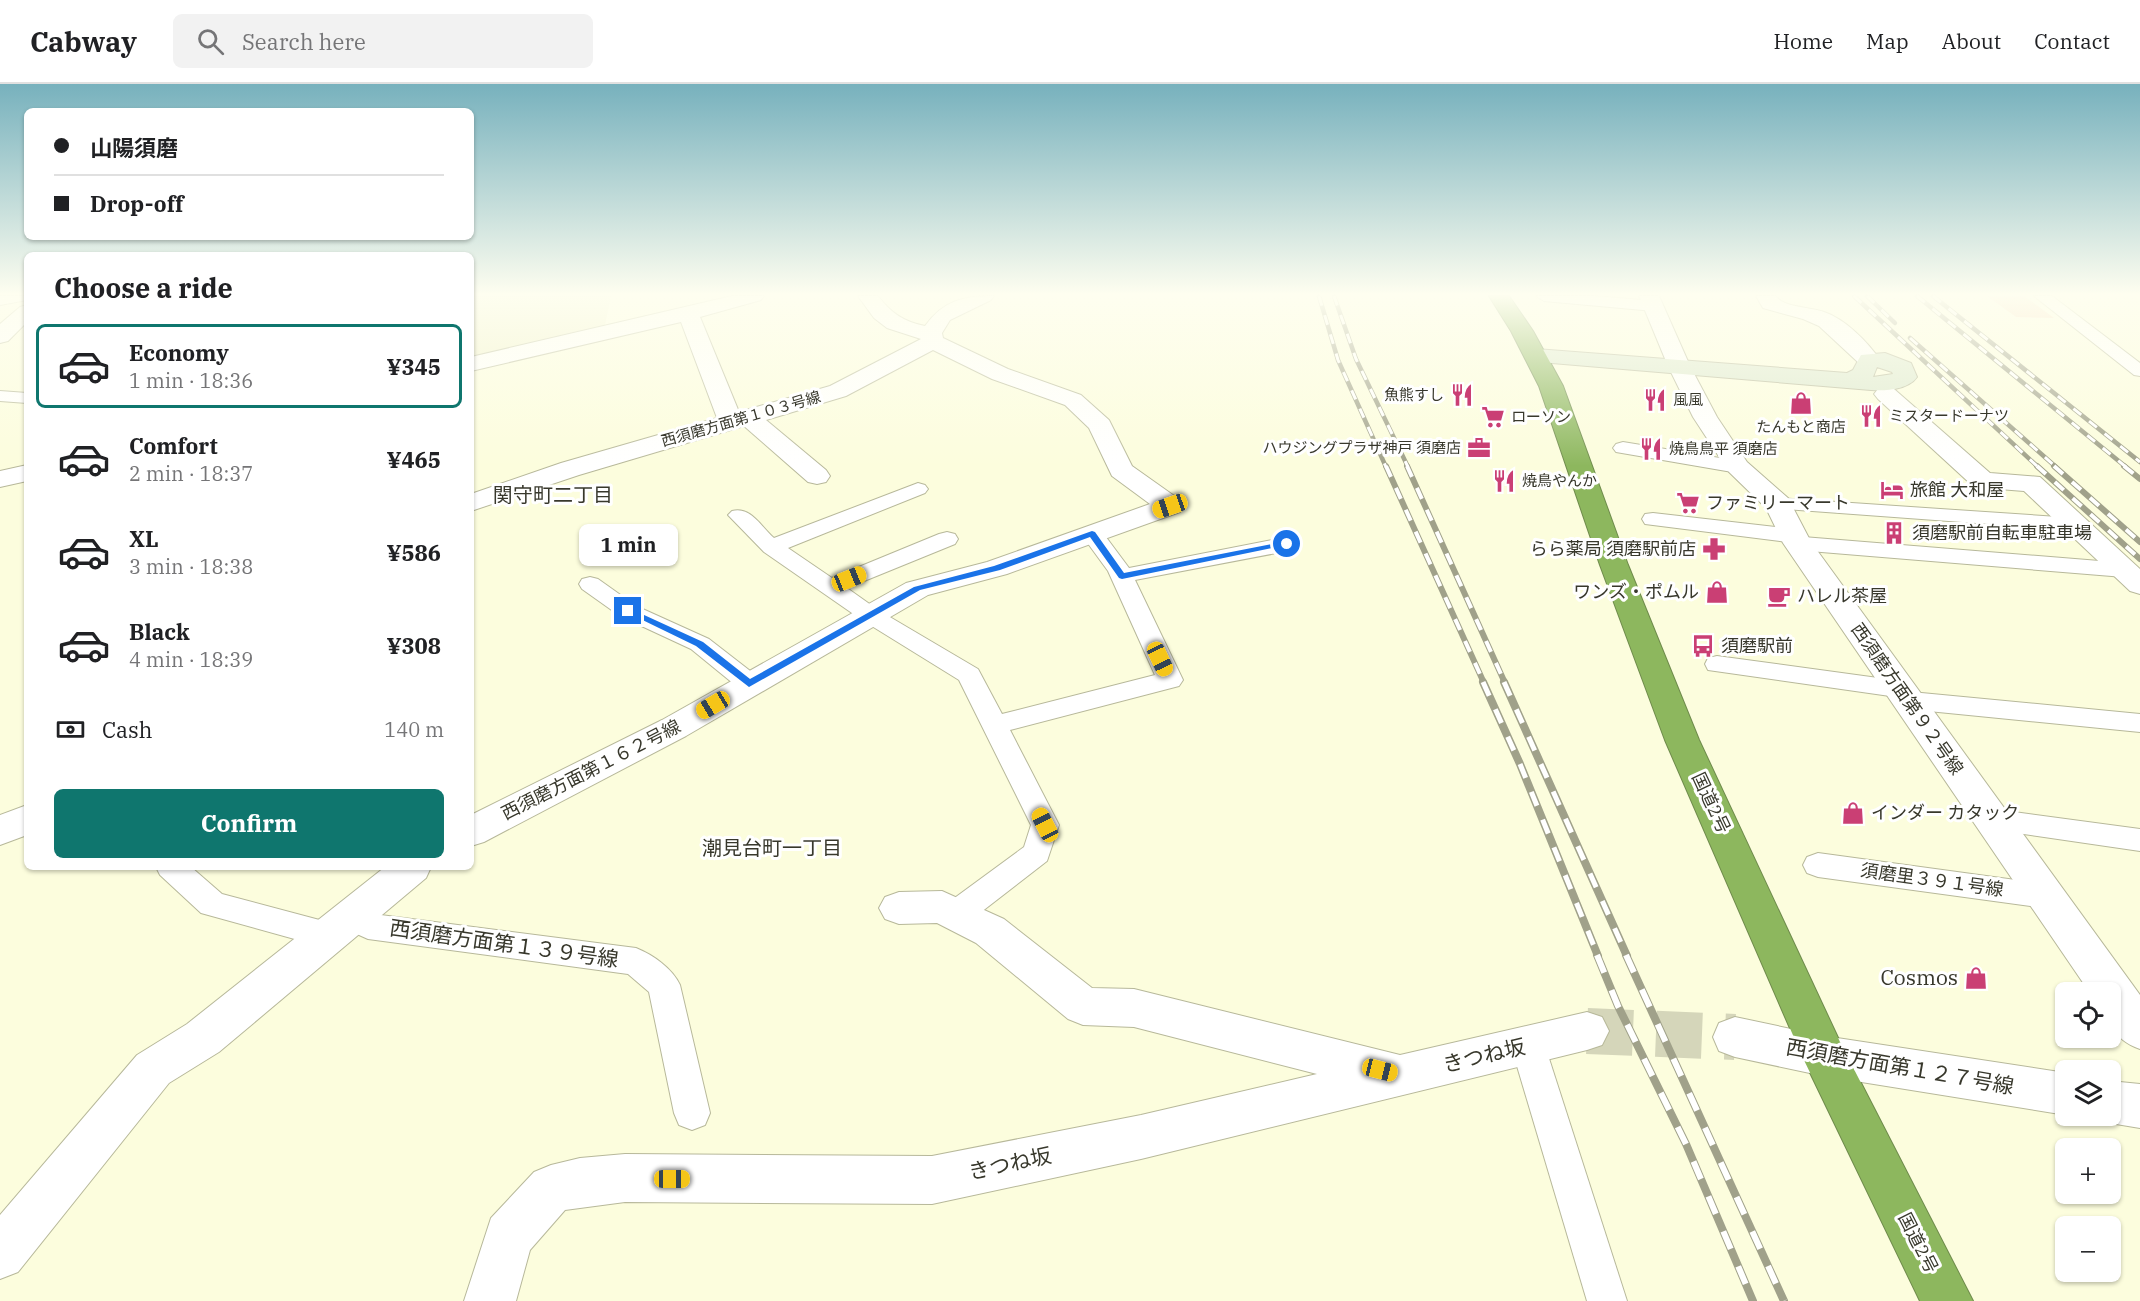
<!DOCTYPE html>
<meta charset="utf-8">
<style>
body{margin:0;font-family:"IBM Plex Serif","Noto Sans JP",serif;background:#f2f2f2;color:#202124;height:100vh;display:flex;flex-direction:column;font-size:22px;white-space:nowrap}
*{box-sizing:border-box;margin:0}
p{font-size:20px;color:#757577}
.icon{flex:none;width:33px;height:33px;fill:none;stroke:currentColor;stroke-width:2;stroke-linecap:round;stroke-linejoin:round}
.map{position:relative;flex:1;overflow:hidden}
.drawer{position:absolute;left:24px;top:168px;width:450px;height:618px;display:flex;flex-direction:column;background:#fff;border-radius:9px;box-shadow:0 2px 4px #0004}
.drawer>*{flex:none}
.hud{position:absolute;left:24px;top:24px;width:450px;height:132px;border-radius:9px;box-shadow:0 2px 4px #0004;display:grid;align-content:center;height:132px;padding:0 30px;background:#fff}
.controls{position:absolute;left:2055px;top:898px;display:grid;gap:12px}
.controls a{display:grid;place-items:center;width:66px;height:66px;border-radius:9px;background:#fff;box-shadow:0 2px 4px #0004;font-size:30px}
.end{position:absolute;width:27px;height:27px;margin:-14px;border:8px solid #1a73e8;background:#fff;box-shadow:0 0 0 3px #fff}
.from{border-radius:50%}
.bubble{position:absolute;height:42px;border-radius:9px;background:#fff;box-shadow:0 2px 4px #0004;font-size:20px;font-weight:700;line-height:42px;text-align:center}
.car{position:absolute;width:18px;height:36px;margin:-18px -9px;border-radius:8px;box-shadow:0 0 4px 2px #0007;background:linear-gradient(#f5c518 24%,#345 0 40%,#f5c518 0 76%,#345 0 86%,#f5c518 0)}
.hud b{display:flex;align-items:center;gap:21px;height:57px;font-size:22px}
.hud b+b{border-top:2px solid #e0e0e0}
.hud i{width:15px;height:15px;background:#202124}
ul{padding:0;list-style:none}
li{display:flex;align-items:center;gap:18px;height:84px;margin:0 12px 9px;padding:0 18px;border:3px solid transparent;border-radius:9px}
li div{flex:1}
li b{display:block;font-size:22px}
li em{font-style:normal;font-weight:700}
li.current{border-color:#0f766e}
li>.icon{width:54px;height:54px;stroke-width:1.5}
h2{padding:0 30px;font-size:27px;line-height:72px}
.pay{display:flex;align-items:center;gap:15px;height:66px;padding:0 30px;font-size:22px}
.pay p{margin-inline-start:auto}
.primary-button{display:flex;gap:12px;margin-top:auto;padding:12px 30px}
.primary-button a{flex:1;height:69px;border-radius:9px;background:#0f766e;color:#fff;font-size:24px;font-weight:700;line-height:69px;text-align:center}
header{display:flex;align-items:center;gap:36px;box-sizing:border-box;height:84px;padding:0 30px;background:#fff;border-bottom:2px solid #e0e0e0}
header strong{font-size:28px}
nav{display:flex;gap:33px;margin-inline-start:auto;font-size:21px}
.search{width:420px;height:54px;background:#f2f2f2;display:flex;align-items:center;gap:15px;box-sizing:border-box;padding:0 21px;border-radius:9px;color:#757577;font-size:22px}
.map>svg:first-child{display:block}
</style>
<header>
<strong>Cabway</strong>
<div class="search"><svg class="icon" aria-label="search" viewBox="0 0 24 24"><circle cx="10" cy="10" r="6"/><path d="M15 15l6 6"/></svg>Search here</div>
<nav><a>Home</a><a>Map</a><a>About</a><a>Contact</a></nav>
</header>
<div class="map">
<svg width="2140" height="1217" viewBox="0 0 2140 1217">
<rect width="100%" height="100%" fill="#fcfddd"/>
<polygon fill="#f0f1ca" points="471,212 611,212 604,246 471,276"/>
<polygon fill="#f7d6b7" points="1987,212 2024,212 2054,234 2016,233"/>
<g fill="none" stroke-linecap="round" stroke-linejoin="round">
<polyline stroke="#d5d6ba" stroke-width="46" stroke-dasharray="46 23" stroke-linecap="butt" points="1587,947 1735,953"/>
<g stroke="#b7b89a" stroke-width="2">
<g id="lane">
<polygon points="0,212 27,212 27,216 0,221"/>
<polygon points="1536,212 1594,212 1654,217 1662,222 1654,227 1544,217"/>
<polygon points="2034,212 2052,212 2140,279 2140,292 2134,291"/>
<polygon points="0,307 27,309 27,319 0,317"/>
<polygon points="1623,358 1738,377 1745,379 1748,383 1745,387 1738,389 1616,368 1613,364 1616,360"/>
<path d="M918 399 925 401 928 405 925 409 788 464 832 494 939 450 947 448 955 450 958 455 955 460 847 504 878 526 978 585 1002 630 1155 591 1108 487 1081 450 1084 445 1092 444 1100 445 1129 484 1287 453 1295 455 1298 460 1295 465 1287 467 1135 496 1183 596 1179 602 1010 646 1059 741 1047 777 967 839 956 843 945 839 941 830 945 821 1024 763 1031 741 959 596 862 536 764 468 728 431 732 427C751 422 761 443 774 454Z"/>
<polygon points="1778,414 2073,434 2081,435 2084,440 2081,445 2073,446 1771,424 1768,420 1771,416"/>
<polygon points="1653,429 1793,445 1801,447 1803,453 2124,479 2132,481 2135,486 2132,491 2124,493 1797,466 1789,464 1787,458 1645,440 1642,435 1645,430"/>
<polygon points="590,493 598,495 636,522 709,555 758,593 762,599 758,605 749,607 740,605 691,565 620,532 582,505 579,500 582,495"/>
<polygon points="1717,572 1900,597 1909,599 1913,605 1911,608 2140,630 2140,648 1908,625 1899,622 1895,616 1897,613 1708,586 1705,580 1708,574"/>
<polygon points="1992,725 2140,745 2140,767 1982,744 1978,736 1982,728"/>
<polygon points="1818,769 2045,800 2056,803 2060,812 2056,821 2045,824 1818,793 1807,789 1803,781 1807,773"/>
<polygon points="156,783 191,783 222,810 327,838 338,842 343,851 338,860 327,864 201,829 160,791"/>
<path d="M350 820 373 830 636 864C653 871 672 884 680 901L710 1029 705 1041 692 1046 679 1041 674 1029 649 908 628 890 368 855 339 842 335 833 339 824Z"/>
<polygon points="1528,947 1540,951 1545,962 1627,1217 1587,1217 1511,962 1516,951"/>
</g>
</g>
<g stroke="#b7b89a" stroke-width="2">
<g id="street">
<path d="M732 212H764L761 216 700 233 739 328 830 302 921 255 887 244 874 234 858 212H878C891 229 904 238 925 242 944 216 964 212 994 212L991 216 950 236 942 249 943 254 1008 285 1081 311 1109 336 1132 382 1180 416 1184 422 1180 428 1007 490 928 511 686 652 484 758 471 762V731L662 636 906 499 987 478 1150 420 1112 392 1089 344 1065 321 992 295 933 266 846 312 766 336 826 386 830 392 826 398 817 400 808 398 744 342 579 391 471 427V410L561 379 717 334 681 238 471 287V273Z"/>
<path d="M1639 212H1659L1690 282 1717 333 1747 378 1788 414 1811 458 2140 911V965C2110 954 2110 938 2110 909H2090L1783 459 1766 424 1729 388 1693 333 1668 282Z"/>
<path d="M1756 212H1776C1783 224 1811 223 1824 228 1845 235 1868 258 1880 276L1877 281 1869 283 1861 281 1819 242 1803 235 1763 224Z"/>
<polygon points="27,221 27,238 8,257 0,259 0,240 20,223"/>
<polygon points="1886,303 1894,305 1990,389 2040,393 2140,485 2140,510 2130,507 2024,407 1974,403 1878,315 1874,310 1878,305"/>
<polygon points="27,381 27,397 0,403 0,387"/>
<polygon points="27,721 27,751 0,761 0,731"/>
<polygon points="385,783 431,783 426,794 219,968 169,999 18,1188 0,1195 0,1131 137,971 187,940"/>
<polygon points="942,807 1004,835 1092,904 1134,905 1400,971 1587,928 1602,933 1609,947 1602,961 1587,966 1141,1075 932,1120 625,1118 565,1126 530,1166 516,1217 464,1217 491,1134 534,1088 551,1081 580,1074 625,1070 932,1072 1141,1031 1317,990 1134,943 1083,941 1068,935 976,859 937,839 899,840 885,835 879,824 885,813 899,808"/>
<polygon points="1735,933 1824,952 2066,989 2066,1031 1824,992 1735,973 1719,967 1713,953 1719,939"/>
<polygon points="2110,997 2140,1000 2140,1044 2110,1039 2094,1033 2110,1032"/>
</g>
</g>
<g stroke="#b7b89a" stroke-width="2">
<path id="secondary" d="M1536 265 1847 289 1853 286 1861 271 1885 269 1911 279 1917 293C1908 306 1885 307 1871 306L1528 277 1525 272 1528 267ZM1877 283 1892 288 1893 290 1873 293Z"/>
</g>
<g stroke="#6f8b4c" stroke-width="2">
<polygon id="highway" points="1489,212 1509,212 1533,247 1563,302 1628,481 1699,656 1840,958 1973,1217 1920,1217 1802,972 1665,656 1600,481 1539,302 1511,247"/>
</g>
<use href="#lane" fill="#fff" fill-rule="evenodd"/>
<use href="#street" fill="#fff" fill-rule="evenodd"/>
<use href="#secondary" fill="#dde9cf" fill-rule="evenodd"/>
<use href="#highway" fill="#8db75e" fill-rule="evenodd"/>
<g stroke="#a0a18a" stroke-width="4.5">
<g id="rail-far3">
<polyline points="1319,212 1338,276 1386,383"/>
<polyline points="1334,212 1356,275 1408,383"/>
<polyline points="1854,212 2038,383"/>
<polyline points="1867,212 1895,239"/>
<polyline points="1917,212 2126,383"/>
<polyline points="1933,212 2140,378"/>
<polyline points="1910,254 2056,383"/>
</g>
</g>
<g stroke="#a0a18a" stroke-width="6">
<g id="rail-far2">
<polyline points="1386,382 1484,599"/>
<polyline points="1407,382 1505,599"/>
<polyline points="2037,382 2140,475"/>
<polyline points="2054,382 2140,458"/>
<polyline points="2124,382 2140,395"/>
</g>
</g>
<g stroke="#a0a18a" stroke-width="8">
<g id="rail-far1">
<polyline points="1483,598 1520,680 1598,872"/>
<polyline points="1504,598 1627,872"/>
</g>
</g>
<g stroke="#a0a18a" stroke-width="8">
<g id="rail">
<polyline points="1597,871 1618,922 1686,1060 1753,1217"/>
<polyline points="1626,871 1784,1217"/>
</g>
</g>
<use href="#rail-far3" stroke="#fff" stroke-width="3" stroke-dasharray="10" stroke-linecap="butt"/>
<use href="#rail-far2" stroke="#fff" stroke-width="4" stroke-dasharray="12" stroke-linecap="butt"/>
<use href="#rail-far1" stroke="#fff" stroke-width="5" stroke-dasharray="15" stroke-linecap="butt"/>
<use href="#rail" stroke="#fff" stroke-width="6" stroke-dasharray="19" stroke-linecap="butt"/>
</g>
<linearGradient id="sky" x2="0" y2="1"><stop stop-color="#77b1bd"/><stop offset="0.55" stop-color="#fefef0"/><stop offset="1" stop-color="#fefef0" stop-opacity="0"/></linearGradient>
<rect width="2140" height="382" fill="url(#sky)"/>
<polygon fill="#1a73e8" points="1092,447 1095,448 1124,489 1287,457 1291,460 1122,495 1119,494 1090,453 1000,486 920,506 749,603 696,562 624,527 631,525 703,558 750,595 914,503 994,482"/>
<defs>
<g id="restaurant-bare" transform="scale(1.8)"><path d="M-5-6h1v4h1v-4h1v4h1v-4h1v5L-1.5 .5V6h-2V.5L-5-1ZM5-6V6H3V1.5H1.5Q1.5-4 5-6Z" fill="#ca3f74" stroke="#fff" stroke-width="2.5" paint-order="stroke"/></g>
<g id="shop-bare" transform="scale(1.8)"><path d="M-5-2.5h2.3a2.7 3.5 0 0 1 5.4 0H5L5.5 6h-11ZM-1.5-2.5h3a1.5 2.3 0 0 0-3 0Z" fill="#ca3f74" stroke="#fff" stroke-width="2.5" paint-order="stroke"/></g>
<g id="supermarket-bare" transform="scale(1.8)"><path d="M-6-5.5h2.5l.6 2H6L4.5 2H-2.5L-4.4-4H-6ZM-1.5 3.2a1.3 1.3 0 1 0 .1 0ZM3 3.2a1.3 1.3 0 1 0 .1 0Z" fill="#ca3f74" stroke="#fff" stroke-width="2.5" paint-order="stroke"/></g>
<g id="office-bare" transform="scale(1.8)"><path d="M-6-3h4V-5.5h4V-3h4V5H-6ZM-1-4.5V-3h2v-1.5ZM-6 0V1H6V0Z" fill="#ca3f74" stroke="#fff" stroke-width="2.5" paint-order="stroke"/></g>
<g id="hotel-bare" transform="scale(1.8)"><path d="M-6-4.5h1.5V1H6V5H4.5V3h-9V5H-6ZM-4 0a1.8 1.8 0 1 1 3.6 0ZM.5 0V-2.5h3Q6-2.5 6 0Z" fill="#ca3f74" stroke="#fff" stroke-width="2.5" paint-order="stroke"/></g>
<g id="building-bare" transform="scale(1.8)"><path d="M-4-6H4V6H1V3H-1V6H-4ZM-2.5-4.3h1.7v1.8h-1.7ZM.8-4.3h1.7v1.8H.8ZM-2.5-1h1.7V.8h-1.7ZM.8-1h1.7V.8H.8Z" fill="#ca3f74" stroke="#fff" stroke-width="2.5" paint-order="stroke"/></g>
<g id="pharmacy-bare" transform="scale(1.8)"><path d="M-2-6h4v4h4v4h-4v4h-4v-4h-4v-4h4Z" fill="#ca3f74" stroke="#fff" stroke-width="2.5" paint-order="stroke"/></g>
<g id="cafe-bare" transform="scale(1.8)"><path d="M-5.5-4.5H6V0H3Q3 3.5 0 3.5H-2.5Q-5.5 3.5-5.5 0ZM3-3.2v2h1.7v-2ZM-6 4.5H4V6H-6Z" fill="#ca3f74" stroke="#fff" stroke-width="2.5" paint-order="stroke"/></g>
<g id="bus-bare" transform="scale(1.8)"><path d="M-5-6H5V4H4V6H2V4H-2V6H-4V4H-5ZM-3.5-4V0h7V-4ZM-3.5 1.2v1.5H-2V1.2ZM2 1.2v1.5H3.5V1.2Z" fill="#ca3f74" stroke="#fff" stroke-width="2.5" paint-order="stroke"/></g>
</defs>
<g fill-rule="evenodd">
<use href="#restaurant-bare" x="1462" y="311"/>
<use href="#restaurant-bare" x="1655" y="316"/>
<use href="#shop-bare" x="1801" y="319"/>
<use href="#restaurant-bare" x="1871" y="332"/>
<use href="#supermarket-bare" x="1493" y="333"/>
<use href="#office-bare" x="1479" y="364"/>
<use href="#restaurant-bare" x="1651" y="365"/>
<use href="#restaurant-bare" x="1504" y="397"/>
<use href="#hotel-bare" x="1892" y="406"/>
<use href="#supermarket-bare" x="1688" y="419"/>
<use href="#building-bare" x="1894" y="449"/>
<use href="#pharmacy-bare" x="1714" y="465"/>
<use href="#shop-bare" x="1717" y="508"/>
<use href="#cafe-bare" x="1779" y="512"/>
<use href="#bus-bare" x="1703" y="562"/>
<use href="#shop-bare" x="1853" y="729"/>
<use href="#shop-bare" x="1976" y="894"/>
</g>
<g text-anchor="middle" stroke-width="6" stroke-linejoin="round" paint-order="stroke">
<g font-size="15" fill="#38382c" stroke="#fff" text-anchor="start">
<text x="1444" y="316" text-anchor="end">魚熊すし</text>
<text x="1673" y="321">風風</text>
<text x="1889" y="337">ミスタードーナツ</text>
<text x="1511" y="338">ローソン</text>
<text x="1801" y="348" text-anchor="middle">たんもと商店</text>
<text x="1461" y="369" text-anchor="end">ハウジングプラザ神戸 須磨店</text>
<text x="1669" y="370">焼鳥鳥平 須磨店</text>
<text x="1522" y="402">焼鳥やんか</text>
</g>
<g font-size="15" fill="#38382c" stroke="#fff">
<text transform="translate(741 335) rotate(-16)" y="5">西須磨方面第１０３号線</text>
</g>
<g font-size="18" fill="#38382c" stroke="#fff" text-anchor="start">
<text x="1910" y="412">旅館 大和屋</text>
<text x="1706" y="425">ファミリーマート</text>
<text x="1912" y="455">須磨駅前自転車駐車場</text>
<text x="1696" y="471" text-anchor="end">らら薬局 須磨駅前店</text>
<text x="1699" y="514" text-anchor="end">ワンズ・ポムル</text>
<text x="1797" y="518">ハレル茶屋</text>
<text x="1721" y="568">須磨駅前</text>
<text x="1871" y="735">インダー カタック</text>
</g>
<g font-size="18" fill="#38382c" stroke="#fff">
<text transform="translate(1907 615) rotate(55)" y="6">西須磨方面第９２号線</text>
<text transform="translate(591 686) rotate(-27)" y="6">西須磨方面第１６２号線</text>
<text transform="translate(1711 719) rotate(65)" y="6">国道2号</text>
<text transform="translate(1932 796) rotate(8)" y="6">須磨里３９１号線</text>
<text transform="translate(1918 1159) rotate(63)" y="6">国道2号</text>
</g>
<g font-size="20" fill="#38382c" stroke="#fff">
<text x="553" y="418">関守町二丁目</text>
<text x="772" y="771">潮見台町一丁目</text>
</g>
<g font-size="21" fill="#38382c" stroke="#fff">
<text transform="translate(504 860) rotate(8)" y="7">西須磨方面第１３９号線</text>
<text transform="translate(1484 972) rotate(-13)" y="7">きつね坂</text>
<text transform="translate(1900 983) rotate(10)" y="7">西須磨方面第１２７号線</text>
<text transform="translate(1010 1080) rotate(-12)" y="7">きつね坂</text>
</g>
<g font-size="21" fill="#38382c" stroke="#fff" text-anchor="end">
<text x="1958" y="901">Cosmos</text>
</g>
</g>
</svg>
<div class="controls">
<a><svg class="icon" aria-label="locate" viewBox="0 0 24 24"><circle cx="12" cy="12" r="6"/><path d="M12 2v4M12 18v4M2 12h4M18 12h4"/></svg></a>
<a><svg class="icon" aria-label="layers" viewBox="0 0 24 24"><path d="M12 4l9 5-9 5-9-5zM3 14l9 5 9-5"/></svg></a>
<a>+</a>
<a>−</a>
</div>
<i class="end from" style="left:1287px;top:460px"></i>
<i class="end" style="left:628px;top:527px"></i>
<div class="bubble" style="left:579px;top:440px;width:99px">1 min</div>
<i class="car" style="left:1170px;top:422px;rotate:251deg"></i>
<i class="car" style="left:849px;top:495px;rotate:68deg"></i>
<i class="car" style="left:1160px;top:575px;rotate:155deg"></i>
<i class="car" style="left:713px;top:621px;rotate:239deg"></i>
<i class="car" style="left:1045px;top:741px;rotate:333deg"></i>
<i class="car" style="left:1380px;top:986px;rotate:104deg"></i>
<i class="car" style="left:672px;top:1095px;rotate:90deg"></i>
<div class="hud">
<b><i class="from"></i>山陽須磨</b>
<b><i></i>Drop-off</b>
</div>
<section class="drawer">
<h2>Choose a ride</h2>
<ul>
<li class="current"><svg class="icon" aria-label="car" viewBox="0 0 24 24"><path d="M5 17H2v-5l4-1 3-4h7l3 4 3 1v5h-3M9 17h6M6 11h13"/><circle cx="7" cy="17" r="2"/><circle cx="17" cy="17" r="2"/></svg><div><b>Economy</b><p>1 min · 18:36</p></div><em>¥345</em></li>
<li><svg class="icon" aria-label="car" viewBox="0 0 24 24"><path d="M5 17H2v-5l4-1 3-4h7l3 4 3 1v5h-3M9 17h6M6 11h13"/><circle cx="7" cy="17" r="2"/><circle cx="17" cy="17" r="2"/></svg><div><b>Comfort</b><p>2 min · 18:37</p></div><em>¥465</em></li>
<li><svg class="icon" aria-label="car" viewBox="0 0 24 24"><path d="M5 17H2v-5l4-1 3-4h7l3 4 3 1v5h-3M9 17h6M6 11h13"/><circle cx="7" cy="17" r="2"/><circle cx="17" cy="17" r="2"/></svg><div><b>XL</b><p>3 min · 18:38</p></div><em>¥586</em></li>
<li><svg class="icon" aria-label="car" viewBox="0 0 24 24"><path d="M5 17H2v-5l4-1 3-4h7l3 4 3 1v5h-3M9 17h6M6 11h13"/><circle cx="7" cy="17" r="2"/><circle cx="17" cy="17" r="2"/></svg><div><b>Black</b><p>4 min · 18:39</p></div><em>¥308</em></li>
</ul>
<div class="pay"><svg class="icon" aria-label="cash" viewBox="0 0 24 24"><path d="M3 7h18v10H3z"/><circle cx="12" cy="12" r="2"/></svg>Cash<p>140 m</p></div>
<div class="primary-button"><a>Confirm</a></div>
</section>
</div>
